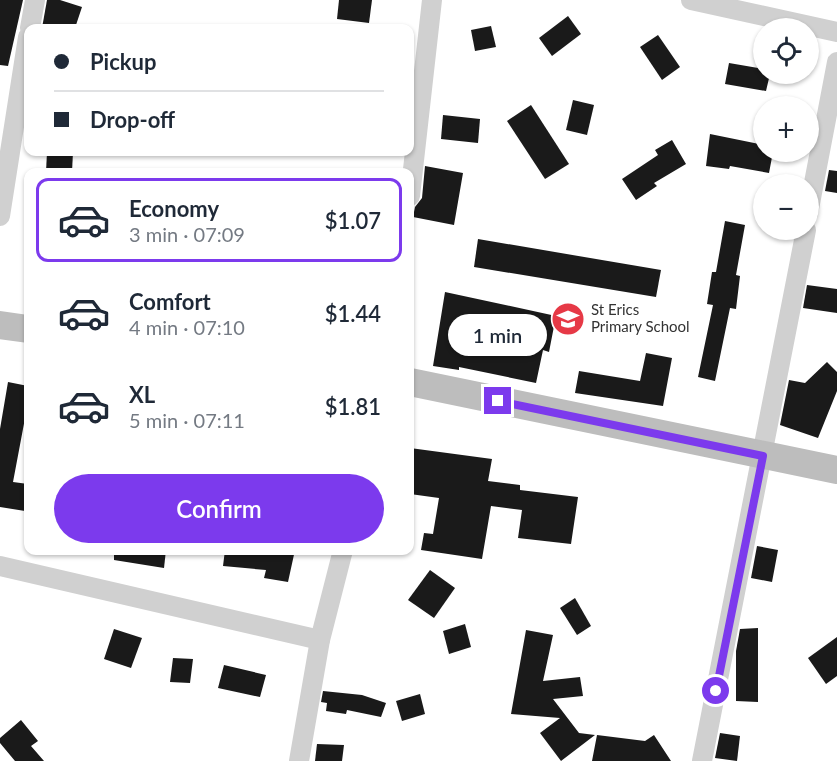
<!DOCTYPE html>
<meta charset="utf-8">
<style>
body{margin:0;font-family:Lato,sans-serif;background:#f6f6f7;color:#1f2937;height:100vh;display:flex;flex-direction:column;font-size:22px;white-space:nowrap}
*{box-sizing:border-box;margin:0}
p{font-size:20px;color:#747a83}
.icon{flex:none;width:33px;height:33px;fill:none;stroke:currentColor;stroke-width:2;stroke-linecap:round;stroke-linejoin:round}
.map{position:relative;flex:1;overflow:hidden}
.details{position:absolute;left:24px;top:168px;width:390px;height:387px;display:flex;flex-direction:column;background:#fff;border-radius:12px;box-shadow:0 2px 4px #0004}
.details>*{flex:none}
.hud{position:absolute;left:24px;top:24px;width:390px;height:132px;border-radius:12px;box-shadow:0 2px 4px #0004;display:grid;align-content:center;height:132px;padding:0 30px;background:#fff}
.controls{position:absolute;left:753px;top:18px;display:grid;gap:12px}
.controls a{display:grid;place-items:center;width:66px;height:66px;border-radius:50%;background:#fff;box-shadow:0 2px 4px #0004;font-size:30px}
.end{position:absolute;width:27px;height:27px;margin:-14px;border:8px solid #7c3aed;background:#fff;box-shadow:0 0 0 3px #fff}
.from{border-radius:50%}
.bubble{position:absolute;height:42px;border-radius:21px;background:#fff;box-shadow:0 2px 4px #0004;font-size:20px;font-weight:600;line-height:42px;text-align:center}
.hud b{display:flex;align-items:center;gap:21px;height:57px;font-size:22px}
.hud b+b{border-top:2px solid #e0e1e3}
.hud i{width:15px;height:15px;background:#1f2937}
ul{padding:10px 0 0;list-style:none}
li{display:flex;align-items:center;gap:18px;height:84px;margin:0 12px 9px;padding:0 18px;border:3px solid transparent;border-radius:12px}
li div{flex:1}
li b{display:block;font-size:22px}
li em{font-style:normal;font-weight:600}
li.current{border-color:#7c3aed}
li>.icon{width:54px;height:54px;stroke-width:1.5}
.action{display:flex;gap:12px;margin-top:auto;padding:12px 30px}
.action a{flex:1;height:69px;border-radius:36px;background:#7c3aed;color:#fff;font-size:24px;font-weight:600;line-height:69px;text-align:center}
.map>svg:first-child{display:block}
</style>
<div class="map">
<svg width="837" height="761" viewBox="0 0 837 761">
<rect width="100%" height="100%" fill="#fff"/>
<g fill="#1a1a1a">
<polygon points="0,0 23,0 8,66 0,65"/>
<polygon points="47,0 60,0 82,7 75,28 42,28"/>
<polygon points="339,0 372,0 369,23 337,19"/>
<polygon points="568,16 581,34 552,56 539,38"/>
<polygon points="491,26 496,47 475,51 471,30"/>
<polygon points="658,35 680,67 662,80 640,47"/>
<polygon points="729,63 764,69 764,74 770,74 766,91 725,84"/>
<polygon points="573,100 594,105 587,135 566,130"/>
<polygon points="531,105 569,164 545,179 507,121"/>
<polygon points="443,115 480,119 478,143 441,139"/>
<polygon points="710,134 764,145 764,152 773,152 769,173 730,166 729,169 706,166"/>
<polygon points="672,140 686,164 654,183 657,186 636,200 622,179 658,155 655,150"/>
<polygon points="47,152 73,152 72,172 46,172"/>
<polygon points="425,166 463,173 454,225 413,217 415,207 422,198"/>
<polygon points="829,170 837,171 837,193 825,191"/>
<polygon points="725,221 745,225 736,275 740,276 736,309 730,308 715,381 698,377 713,305 707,304 712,272 716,272"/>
<polygon points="478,239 661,270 656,297 474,267"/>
<polygon points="807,285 837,289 837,313 803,308"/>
<polygon points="445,292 556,316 549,352 543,350 536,383 459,367 459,370 433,366"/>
<polygon points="646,353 672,358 663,406 575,393 579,371 640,381"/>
<polygon points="827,362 837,372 837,391 818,438 780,425 789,380 805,383"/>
<polygon points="8,382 28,386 28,414 26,413 13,482 28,484 25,511 0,507 0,429"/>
<polygon points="410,448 492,459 488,481 520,485 520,490 578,497 571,544 518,538 522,510 491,506 482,559 421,550 424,533 433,534 439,498 410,494"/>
<polygon points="757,546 778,550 772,582 751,578"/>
<polygon points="114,550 166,550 164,568 114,560"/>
<polygon points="225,550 295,550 288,582 264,578 266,570 223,566"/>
<polygon points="430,570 455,588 434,618 408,600"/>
<polygon points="575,598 591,626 577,635 560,608"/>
<polygon points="465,624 471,647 449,654 443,631"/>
<polygon points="758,628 758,702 736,701 736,651 740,629"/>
<polygon points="114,629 142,638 131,668 104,659"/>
<polygon points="526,630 553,635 543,681 580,677 583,696 553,699 579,733 595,735 561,761 540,733 560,718 511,714"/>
<polygon points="837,637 837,676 826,684 808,658"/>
<polygon points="173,658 193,659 190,683 170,682"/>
<polygon points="224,665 266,675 260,697 218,688"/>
<polygon points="323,691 362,695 386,703 381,717 347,710 346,714 326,711 327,703 321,702"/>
<polygon points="420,694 425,714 402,721 396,701"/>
<polygon points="21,720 38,741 31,746 44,761 15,761 0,743 0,738"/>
<polygon points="720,733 740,736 737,761 715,758"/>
<polygon points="597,735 645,741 654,735 671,761 592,761"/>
<polygon points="317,744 344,745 342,761 315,761"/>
</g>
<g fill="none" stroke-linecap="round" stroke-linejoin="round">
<g stroke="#d0d0d0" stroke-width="20">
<polyline points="691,0 837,32"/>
<polyline points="30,28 35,0"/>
<polyline points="410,196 432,0"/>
<polyline points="808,214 837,62"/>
<polyline points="0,216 28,37"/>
<polyline points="0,566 320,640"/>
<polyline points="299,761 320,640 343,550"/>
<polyline points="702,761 806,230"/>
</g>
<g stroke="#bdbdbd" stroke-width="28">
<polyline points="0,325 28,329"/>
<polyline points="410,382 837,470"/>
</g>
</g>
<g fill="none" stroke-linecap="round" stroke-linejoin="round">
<polyline stroke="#7c3aed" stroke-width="8" points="498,401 763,456 716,691"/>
</g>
<defs>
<g id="school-disc" transform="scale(1.725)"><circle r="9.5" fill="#e63946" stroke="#fff"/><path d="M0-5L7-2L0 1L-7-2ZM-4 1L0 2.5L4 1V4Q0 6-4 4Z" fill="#fff"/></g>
</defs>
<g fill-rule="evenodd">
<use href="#school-disc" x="568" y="319"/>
</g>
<g text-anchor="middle" stroke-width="6" stroke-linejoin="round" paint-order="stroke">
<g font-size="15" fill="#333" stroke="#fff" text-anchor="start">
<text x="591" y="315">St Erics<tspan x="591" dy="17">Primary School</tspan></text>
</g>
</g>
</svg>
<div class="controls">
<a><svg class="icon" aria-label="locate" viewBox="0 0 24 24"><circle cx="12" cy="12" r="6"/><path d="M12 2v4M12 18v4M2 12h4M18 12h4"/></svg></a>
<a>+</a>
<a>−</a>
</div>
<i class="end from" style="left:716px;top:691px"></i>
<i class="end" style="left:498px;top:401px"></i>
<div class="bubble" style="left:448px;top:314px;width:99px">1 min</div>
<div class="hud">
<b><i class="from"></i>Pickup</b>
<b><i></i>Drop-off</b>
</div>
<section class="details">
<ul>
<li class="current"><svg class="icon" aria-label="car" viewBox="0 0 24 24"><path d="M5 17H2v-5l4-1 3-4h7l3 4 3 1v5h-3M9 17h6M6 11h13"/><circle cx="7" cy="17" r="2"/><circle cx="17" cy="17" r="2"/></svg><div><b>Economy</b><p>3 min · 07:09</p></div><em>$1.07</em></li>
<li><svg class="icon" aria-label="car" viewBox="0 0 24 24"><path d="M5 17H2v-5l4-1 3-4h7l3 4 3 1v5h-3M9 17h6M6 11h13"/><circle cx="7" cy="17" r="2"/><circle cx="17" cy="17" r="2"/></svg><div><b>Comfort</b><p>4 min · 07:10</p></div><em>$1.44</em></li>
<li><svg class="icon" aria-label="car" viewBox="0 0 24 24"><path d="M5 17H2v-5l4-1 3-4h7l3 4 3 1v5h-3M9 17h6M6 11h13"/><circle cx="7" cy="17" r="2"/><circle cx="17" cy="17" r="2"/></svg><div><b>XL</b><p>5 min · 07:11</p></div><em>$1.81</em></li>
</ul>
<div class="action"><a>Confirm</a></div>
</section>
</div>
